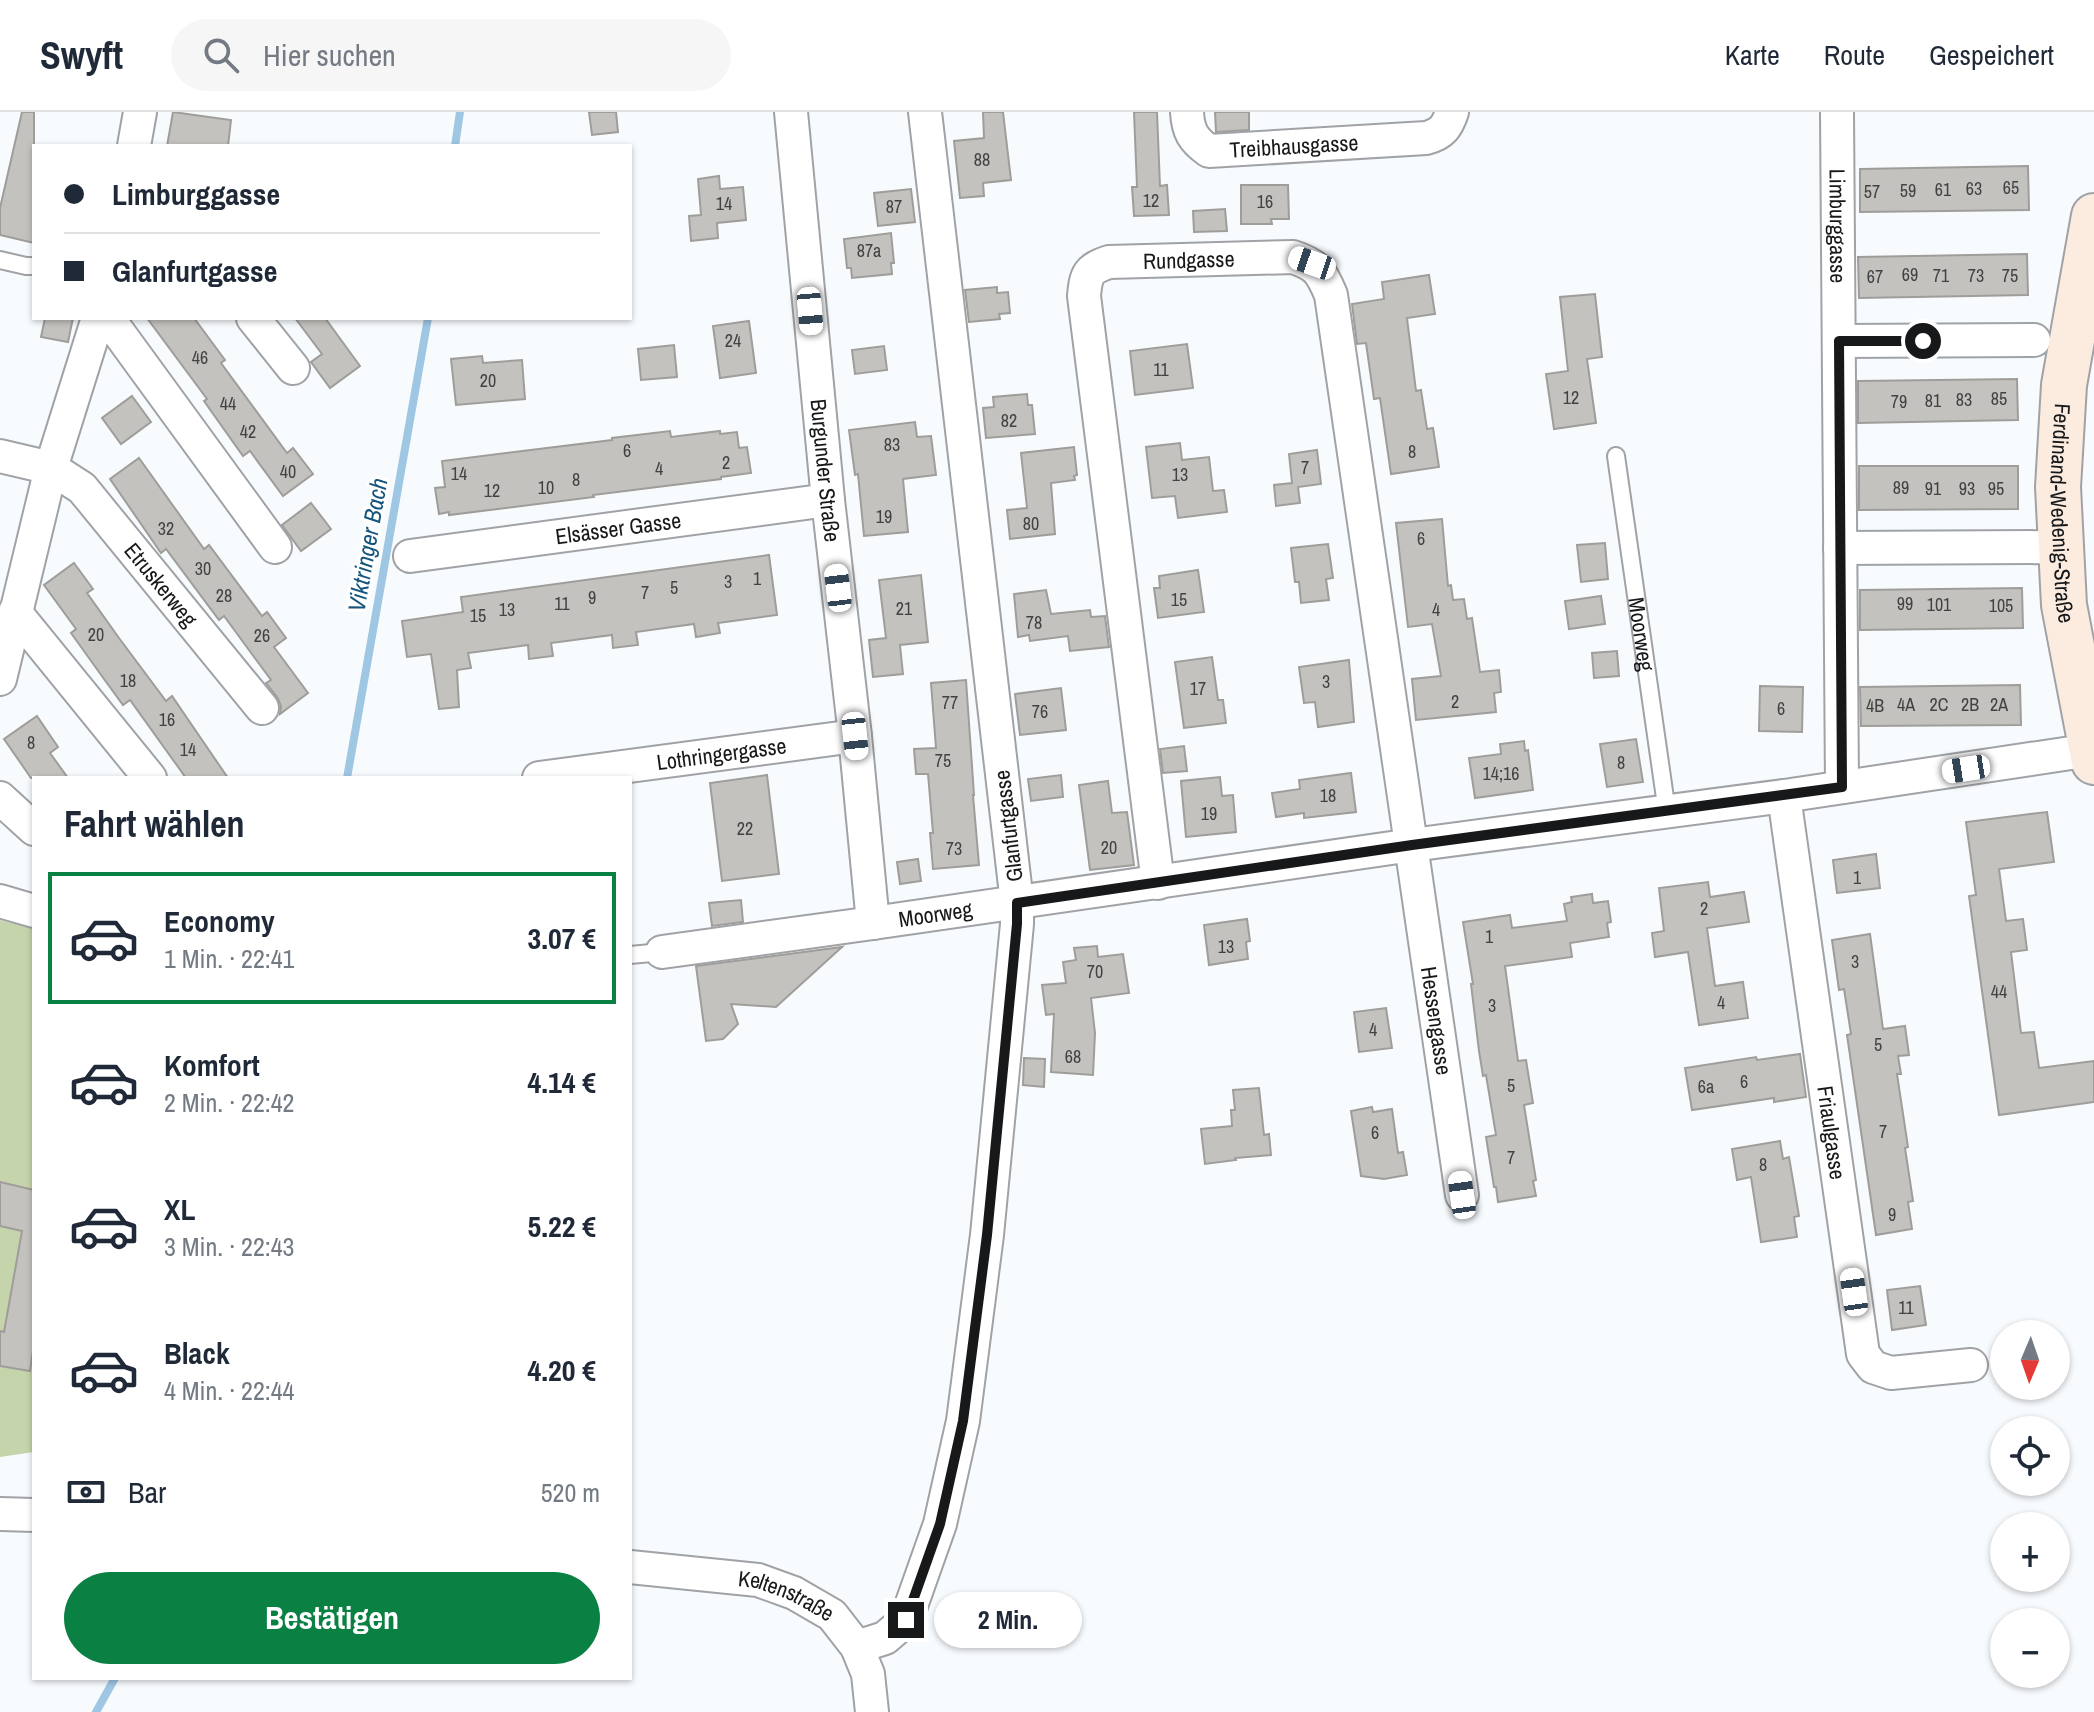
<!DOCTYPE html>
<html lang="de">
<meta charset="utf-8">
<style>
body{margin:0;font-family:"Archivo Narrow",sans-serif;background:#f6f6f7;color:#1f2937;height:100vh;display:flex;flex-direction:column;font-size:30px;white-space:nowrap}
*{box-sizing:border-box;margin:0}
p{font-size:26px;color:#747a83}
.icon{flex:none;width:44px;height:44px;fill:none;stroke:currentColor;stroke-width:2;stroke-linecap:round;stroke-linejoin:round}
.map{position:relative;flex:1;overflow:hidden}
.sheet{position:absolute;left:32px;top:664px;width:600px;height:904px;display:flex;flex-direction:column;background:#fff;border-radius:0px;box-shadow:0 2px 6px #0004}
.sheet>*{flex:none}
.top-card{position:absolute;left:32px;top:32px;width:600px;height:176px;border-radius:0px;box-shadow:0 2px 6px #0004;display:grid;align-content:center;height:176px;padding:0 32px;background:#fff}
.needle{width:52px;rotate:182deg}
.fabs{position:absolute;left:1990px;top:1208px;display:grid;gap:16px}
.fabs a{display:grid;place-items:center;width:80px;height:80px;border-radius:50%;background:#fff;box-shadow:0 2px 6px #0004;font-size:40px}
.end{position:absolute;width:36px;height:36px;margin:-18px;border:10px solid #17181a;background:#fff;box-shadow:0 0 0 4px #fff}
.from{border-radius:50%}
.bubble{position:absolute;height:56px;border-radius:28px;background:#fff;box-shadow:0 2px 6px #0004;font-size:26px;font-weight:800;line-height:56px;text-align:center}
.car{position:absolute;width:24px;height:48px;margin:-24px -12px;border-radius:10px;box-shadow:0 0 6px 2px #0007;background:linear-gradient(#fff 24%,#345 0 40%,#fff 0 76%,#345 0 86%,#fff 0)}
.top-card b{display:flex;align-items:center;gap:28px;height:76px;font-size:30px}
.top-card b+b{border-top:2px solid #e0e1e3}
.top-card i{width:20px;height:20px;background:#1f2937}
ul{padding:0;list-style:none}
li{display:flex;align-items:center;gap:24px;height:132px;margin:0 16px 12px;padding:0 16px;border:4px solid transparent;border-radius:0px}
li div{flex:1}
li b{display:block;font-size:30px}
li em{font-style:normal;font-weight:800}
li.active{border-color:#0b8043}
li>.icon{width:72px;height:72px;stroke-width:1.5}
h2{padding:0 32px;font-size:36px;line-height:96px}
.pay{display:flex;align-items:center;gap:20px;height:88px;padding:0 32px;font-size:30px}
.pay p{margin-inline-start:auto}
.primary-button{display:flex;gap:16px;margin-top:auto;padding:16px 32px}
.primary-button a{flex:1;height:92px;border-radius:48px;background:#0b8043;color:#fff;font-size:32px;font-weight:800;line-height:92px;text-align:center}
header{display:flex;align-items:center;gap:48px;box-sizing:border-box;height:112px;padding:0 40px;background:#fff;border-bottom:2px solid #e0e1e3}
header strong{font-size:38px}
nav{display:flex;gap:44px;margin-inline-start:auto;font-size:28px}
.search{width:560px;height:72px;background:#f6f6f7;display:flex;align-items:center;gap:20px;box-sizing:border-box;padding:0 28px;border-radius:44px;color:#747a83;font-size:30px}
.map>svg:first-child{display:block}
</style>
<header>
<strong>Swyft</strong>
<div class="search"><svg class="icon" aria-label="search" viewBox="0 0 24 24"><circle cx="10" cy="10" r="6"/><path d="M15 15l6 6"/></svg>Hier suchen</div>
<nav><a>Karte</a><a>Route</a><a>Gespeichert</a></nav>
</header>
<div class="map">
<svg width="2094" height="1600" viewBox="0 0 2094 1600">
<rect width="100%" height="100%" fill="#f8fbfe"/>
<polygon fill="#c6d4ab" points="0,808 34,817 34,1340 0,1345"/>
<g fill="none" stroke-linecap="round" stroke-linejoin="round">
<g stroke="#9fc7e4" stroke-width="8">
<polyline points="455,34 460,0"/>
<polyline points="347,666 428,206"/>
<polyline points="96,1600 115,1566"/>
</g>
</g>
<g fill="#c4c2be" stroke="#9f9d9a" stroke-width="2">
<polygon points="22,0 34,0 34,131 0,123 0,96"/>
<polygon points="173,0 231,8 228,34 167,34"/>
<polygon points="589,0 616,0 618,20 592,23"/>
<polygon points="983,0 1003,0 1011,68 983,71 984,84 960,86 954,29 984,26"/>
<polygon points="1134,0 1157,0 1160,74 1167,73 1169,103 1134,104 1132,75 1137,75"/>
<polygon points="1215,0 1249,0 1249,18 1216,20"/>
<polygon points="2028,54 2029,98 1860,100 1860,57"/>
<polygon points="719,64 720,77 743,75 746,108 717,111 718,126 691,129 689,104 701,103 698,67"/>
<polygon points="1241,73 1288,73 1289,107 1271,107 1272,112 1241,112"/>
<polygon points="911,77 915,110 878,114 874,81"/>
<polygon points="1225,97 1227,119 1194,120 1193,99"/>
<polygon points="891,121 894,151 891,151 892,162 852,166 851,156 847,156 844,127"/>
<polygon points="2027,142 2028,183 1859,186 1858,145"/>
<polygon points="1429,163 1435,202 1407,206 1416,279 1421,278 1427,317 1433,316 1439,355 1391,362 1380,286 1374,287 1366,231 1357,232 1352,192 1384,187 1382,170"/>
<polygon points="997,175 997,181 1008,180 1010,201 999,202 1000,207 969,210 965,178"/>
<polygon points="1595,182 1602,245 1587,247 1596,311 1554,317 1546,262 1568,259 1560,185"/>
<polygon points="45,206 73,206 68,230 41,225"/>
<polygon points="147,206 194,206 225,248 221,251 287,341 293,336 313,362 283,384 250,339 243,344 204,289 207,287"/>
<polygon points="295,206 325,206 360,254 330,276 311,250 322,242"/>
<polygon points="749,209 756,261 720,266 713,214"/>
<polygon points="1187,232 1193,276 1135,283 1130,239"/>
<polygon points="674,233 677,265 641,268 638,237"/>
<polygon points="884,234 887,258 855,262 852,238"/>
<polygon points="482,244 483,251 522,248 525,287 456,293 451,247"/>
<polygon points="2017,267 2018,308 1858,311 1858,269"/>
<polygon points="1027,282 1028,293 1032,293 1035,322 986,326 983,296 994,295 993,285"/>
<polygon points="132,284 151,310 121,332 102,306"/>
<polygon points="915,310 917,325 931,324 936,363 903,367 908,420 864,424 858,362 855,363 849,318"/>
<polygon points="670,319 671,325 720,319 720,322 737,320 739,336 747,335 751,361 721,365 721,367 593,383 594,385 449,403 449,400 439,402 435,376 445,375 442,349 612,328 612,326"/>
<polygon points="1180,331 1182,348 1209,345 1213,379 1224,378 1227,400 1178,406 1175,384 1152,386 1146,335"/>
<polygon points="1074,335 1077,363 1074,364 1075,368 1051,371 1055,422 1010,427 1007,398 1027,396 1021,341"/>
<polygon points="1317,338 1321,372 1298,375 1300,391 1276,394 1274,373 1292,371 1289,342"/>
<polygon points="139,346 204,437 209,433 262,504 267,500 286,526 274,535 308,581 280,602 281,594 277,585 266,571 271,568 224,504 219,508 166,437 161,441 110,367"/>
<polygon points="1859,354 2018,354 2018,397 1859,398"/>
<polygon points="311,391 331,417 301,439 282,413"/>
<polygon points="1442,407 1448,474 1451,473 1453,488 1464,487 1467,507 1472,506 1480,560 1499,558 1501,580 1494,581 1496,600 1416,608 1412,567 1441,564 1432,512 1408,515 1396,411"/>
<polygon points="1605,431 1608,467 1581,470 1577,433"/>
<polygon points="1328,432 1333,466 1326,467 1329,488 1301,491 1299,470 1295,470 1291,436"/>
<polygon points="769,443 777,503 718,511 720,521 696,525 694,512 636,520 638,533 613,536 612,523 551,531 553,544 529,547 528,533 468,541 471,556 457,558 459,595 439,597 431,542 407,545 402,509 463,500 461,485"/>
<polygon points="74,451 93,477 87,481 119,526 166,589 172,584 228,666 186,666 130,588 123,593 104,567 71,521 76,517 44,473"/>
<polygon points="1198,458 1204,500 1158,506 1154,476 1160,476 1159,464"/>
<polygon points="921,463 928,530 900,533 903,562 873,565 869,528 886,526 879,468"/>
<polygon points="2022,476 2023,516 1860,518 1860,478"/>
<polygon points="1046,478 1051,502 1090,498 1091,505 1105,504 1109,535 1070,539 1068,524 1030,529 1029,523 1018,525 1014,482"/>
<polygon points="1601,484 1605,512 1569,517 1565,489"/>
<polygon points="1617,539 1619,564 1594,566 1592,541"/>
<polygon points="1212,545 1218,588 1223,588 1226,611 1184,616 1175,550"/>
<polygon points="1349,548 1354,610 1318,615 1315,590 1304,591 1299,555"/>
<polygon points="966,568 974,683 973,683 979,753 933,757 930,721 933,721 928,662 916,662 914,637 936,636 931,571"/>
<polygon points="2020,573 2021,613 1861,614 1860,575"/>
<polygon points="1760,574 1803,575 1802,620 1759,619"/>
<polygon points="1061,576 1066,618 1020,623 1015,582"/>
<polygon points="37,604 58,635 50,641 68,666 31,666 4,627"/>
<polygon points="1636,627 1643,670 1607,675 1600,632"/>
<polygon points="1524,629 1525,639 1528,638 1533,678 1475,686 1469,646 1501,642 1500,632"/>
<polygon points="1184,634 1187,659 1163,661 1160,637"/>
<polygon points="1351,661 1356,700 1304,706 1304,701 1276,705 1272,681 1300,677 1299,668"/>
<polygon points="767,663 779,762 722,769 710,671"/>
<polygon points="1061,663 1063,685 1031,689 1028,667"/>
<polygon points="1220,665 1222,684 1233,683 1236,720 1186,725 1181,669"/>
<polygon points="1108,669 1112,701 1127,700 1134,753 1090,758 1079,673"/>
<polygon points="2047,700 2054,750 1999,757 2006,809 2023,807 2027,838 2011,840 2021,921 2034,920 2039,956 2094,949 2094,990 1999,1003 1969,784 1976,783 1966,710"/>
<polygon points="1876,742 1880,776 1837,781 1833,748"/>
<polygon points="918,747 921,769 900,772 897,750"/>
<polygon points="1708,770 1710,785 1744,780 1749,810 1707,816 1715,874 1743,870 1748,906 1699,913 1688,840 1655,845 1652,821 1664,819 1659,776"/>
<polygon points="1592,782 1593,791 1608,789 1611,810 1607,811 1609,825 1570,831 1572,845 1505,854 1518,949 1526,948 1533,991 1524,993 1536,1068 1533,1069 1536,1084 1498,1090 1496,1075 1494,1075 1486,1025 1496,1023 1486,963 1483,964 1479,939 1471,872 1473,872 1463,810 1510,803 1512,816 1567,809 1564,792 1572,790 1571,785"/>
<polygon points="741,788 743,810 712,814 709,791"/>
<polygon points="1247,807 1250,829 1246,830 1248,847 1209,853 1204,813"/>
<polygon points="1870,822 1883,917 1905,914 1909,943 1898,944 1901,962 1897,962 1908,1035 1905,1036 1913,1089 1908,1090 1912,1117 1876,1123 1847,923 1851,922 1844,877 1839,878 1832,828"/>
<polygon points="1097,834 1098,845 1123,842 1129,881 1091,886 1095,921 1093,963 1051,960 1054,902 1046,903 1042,873 1066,871 1063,850 1076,848 1074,836"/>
<polygon points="842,835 776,895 731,892 738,912 723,927 706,929 696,854"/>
<polygon points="1386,896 1392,936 1359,940 1354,900"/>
<polygon points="1800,942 1806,985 1774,990 1774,986 1692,998 1685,956 1756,945 1757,948"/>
<polygon points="1024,946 1045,947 1044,975 1023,973"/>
<polygon points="1259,976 1264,1023 1269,1022 1271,1043 1235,1046 1236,1048 1205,1052 1201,1017 1232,1014 1231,998 1235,998 1233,978"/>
<polygon points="1372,995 1373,1000 1392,997 1398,1041 1403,1040 1407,1063 1384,1067 1361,1064 1351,999"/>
<polygon points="1780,1029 1783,1047 1789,1045 1799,1104 1794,1105 1797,1125 1761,1130 1751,1065 1737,1068 1732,1037"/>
<polygon points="0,1070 34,1078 34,1232 30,1259 0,1254 0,1219 4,1220 22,1119 0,1114"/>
<polygon points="1920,1174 1926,1213 1892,1218 1887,1178"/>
</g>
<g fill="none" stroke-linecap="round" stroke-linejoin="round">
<g stroke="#a0a2a6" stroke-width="20">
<g id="lane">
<polyline points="0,148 26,154 34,154"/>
<path id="s1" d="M1616 344 1667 700"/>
<polyline points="630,843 662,840"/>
</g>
</g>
<g stroke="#a0a2a6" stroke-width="36">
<g id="street">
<path id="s2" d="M791 0 828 388 855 624 873 811"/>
<path id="s3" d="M1187 0C1188 19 1193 28 1209 39L1426 26C1442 22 1447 15 1452 0"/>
<path id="s4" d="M1837 0 1842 675"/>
<polyline points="134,34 140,0"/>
<polyline points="108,206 275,435"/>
<polyline points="253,206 293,256"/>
<polyline points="1839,229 2034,228"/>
<path id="s5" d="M0 344 51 356 82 376 262 596"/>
<polyline points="1840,436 2060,435"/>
<path id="s6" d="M410 444 828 388"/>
<polyline points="15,500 150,666"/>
<polyline points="0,567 51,356 98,206"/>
<path id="s7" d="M539 666 855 624"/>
<path id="s8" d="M1784 684 1863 1242 1873 1255 1891 1261 1971 1253"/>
<polyline points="0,686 34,717"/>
<path id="s9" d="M1158 771 1084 184C1086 162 1088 157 1109 150L1293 145C1317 153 1321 159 1331 183L1462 1083"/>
<polyline points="0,789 34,799"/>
<path id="s10" d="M662 840 873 811 1412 733 1784 684 2091 638"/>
<polyline points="0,1402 34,1403"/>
<path id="s11" d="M630 1455 758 1468 794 1481 832 1503 857 1535 868 1562 872 1600"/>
<polyline points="857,1535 885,1526 906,1508 940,1412 963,1309 987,1123 1017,812 1017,791 925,0"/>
</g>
</g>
<g stroke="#a0a2a6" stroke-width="48">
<g id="secondary">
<path id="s12" d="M2094 104 2064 273 2058 375 2064 493 2094 650"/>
</g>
</g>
<use href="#lane" stroke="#fff" stroke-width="16"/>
<use href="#street" stroke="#fff" stroke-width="32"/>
<use href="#secondary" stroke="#fcece0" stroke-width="44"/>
</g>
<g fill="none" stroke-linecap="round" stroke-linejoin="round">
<polyline stroke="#17181a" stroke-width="10" points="906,1508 940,1412 963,1309 987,1123 1017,812 1017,791 1412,733 1842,675 1839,229 1923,229"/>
</g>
<g text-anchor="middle" stroke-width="6" stroke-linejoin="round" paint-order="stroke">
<g font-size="18" fill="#424243">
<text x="982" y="54">88</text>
<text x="2011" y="82">65</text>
<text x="1974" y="83">63</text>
<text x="1943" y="84">61</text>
<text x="1908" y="85">59</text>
<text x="1872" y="86">57</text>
<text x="1151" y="95">12</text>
<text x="1265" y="96">16</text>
<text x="724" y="98">14</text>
<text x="894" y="101">87</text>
<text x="869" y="145">87a</text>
<text x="1910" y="169">69</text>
<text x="1941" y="170">71</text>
<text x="1976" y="170">73</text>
<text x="2010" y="170">75</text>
<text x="1875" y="171">67</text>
<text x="733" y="235">24</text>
<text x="200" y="252">46</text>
<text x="1161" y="264">11</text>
<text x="488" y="275">20</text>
<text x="1571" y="292">12</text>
<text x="1999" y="293">85</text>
<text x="1964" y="294">83</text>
<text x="1933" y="295">81</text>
<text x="1899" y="296">79</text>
<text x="228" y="298">44</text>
<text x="1009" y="315">82</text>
<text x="248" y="326">42</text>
<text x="892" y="339">83</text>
<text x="627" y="345">6</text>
<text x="1412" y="346">8</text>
<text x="726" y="357">2</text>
<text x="1305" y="362">7</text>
<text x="659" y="363">4</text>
<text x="288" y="366">40</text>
<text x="459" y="368">14</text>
<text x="1180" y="369">13</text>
<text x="576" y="374">8</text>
<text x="546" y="382">10</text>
<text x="1901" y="382">89</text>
<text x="1933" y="383">91</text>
<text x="1967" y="383">93</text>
<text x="1996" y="383">95</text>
<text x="492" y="385">12</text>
<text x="884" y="411">19</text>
<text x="1031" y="418">80</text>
<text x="166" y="423">32</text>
<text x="1421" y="433">6</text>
<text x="203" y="463">30</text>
<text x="757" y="473">1</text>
<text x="728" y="476">3</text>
<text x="674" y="482">5</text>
<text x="645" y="487">7</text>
<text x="224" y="490">28</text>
<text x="592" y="492">9</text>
<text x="1179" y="494">15</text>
<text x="562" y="498">11</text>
<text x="1905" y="498">99</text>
<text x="1939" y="499">101</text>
<text x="2001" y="500">105</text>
<text x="904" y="503">21</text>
<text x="507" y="504">13</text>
<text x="1436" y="504">4</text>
<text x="478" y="510">15</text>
<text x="1034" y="517">78</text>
<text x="96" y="529">20</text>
<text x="262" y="530">26</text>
<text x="128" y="575">18</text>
<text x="1326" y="576">3</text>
<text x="1198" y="583">17</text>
<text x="1455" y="596">2</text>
<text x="950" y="597">77</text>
<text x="1906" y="599">4A</text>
<text x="1939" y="599">2C</text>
<text x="1970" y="599">2B</text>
<text x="1999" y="599">2A</text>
<text x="1875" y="600">4B</text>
<text x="1781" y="603">6</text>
<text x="1040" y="606">76</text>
<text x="167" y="614">16</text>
<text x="31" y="637">8</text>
<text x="188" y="644">14</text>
<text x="943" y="655">75</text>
<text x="1621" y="657">8</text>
<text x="1501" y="668">14;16</text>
<text x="1328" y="690">18</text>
<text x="1209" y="708">19</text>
<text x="745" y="723">22</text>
<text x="1109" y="742">20</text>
<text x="954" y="743">73</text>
<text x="1857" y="772">1</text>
<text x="1704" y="803">2</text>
<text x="1489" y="831">1</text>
<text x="1226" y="841">13</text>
<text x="1855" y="856">3</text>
<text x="1095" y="866">70</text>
<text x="1999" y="886">44</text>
<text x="1721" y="897">4</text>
<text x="1492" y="900">3</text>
<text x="1373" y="924">4</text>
<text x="1878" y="939">5</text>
<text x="1073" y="951">68</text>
<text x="1744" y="976">6</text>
<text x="1511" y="980">5</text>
<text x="1706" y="981">6a</text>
<text x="1883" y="1026">7</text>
<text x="1375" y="1027">6</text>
<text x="1511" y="1052">7</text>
<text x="1763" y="1059">8</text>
<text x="1892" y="1109">9</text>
<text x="1906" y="1202">11</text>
</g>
<g font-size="22" fill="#17181a" stroke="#fff">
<text dy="8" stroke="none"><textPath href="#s3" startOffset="132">Treibhausgasse</textPath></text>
<text dy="8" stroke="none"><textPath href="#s4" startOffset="114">Limburggasse</textPath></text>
<text dy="8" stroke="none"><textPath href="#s9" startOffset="718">Rundgasse</textPath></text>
<text dy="8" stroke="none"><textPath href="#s2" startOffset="360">Burgunder Straße</textPath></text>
<text dy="8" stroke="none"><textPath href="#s12" startOffset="300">Ferdinand-Wedenig-Straße</textPath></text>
<text dy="8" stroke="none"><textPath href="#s6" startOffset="210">Elsässer Gasse</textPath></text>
<text dy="8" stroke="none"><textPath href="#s5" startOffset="214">Etruskerweg</textPath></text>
<text dy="8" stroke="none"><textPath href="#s1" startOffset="180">Moorweg</textPath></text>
<text dy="8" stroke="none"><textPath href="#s7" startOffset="184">Lothringergasse</textPath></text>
<text transform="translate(1008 714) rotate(-97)" y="8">Glanfurtgasse</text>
<text dy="8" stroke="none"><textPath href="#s10" startOffset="276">Moorweg</textPath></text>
<text dy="8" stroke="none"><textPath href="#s9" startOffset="1612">Hessengasse</textPath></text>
<text dy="8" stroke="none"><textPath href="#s8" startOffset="340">Friaulgasse</textPath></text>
<text dy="8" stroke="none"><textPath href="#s11" startOffset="160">Keltenstraße</textPath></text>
</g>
<g font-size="24" font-style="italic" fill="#16567d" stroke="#fff">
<text transform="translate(368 433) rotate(-80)" y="8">Viktringer Bach</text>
</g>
</g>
</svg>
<div class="fabs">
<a><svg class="needle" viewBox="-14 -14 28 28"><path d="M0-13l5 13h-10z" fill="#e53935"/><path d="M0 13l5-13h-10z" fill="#747a83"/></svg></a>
<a><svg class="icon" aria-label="locate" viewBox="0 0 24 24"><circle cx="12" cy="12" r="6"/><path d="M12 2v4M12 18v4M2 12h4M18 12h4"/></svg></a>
<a>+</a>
<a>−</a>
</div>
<i class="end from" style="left:1923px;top:229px"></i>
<i class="end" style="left:906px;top:1508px"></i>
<div class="bubble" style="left:934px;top:1480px;width:148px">2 Min.</div>
<i class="car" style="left:1312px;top:151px;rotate:289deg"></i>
<i class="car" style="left:810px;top:199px;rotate:175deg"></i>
<i class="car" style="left:838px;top:476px;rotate:353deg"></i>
<i class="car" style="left:855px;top:624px;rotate:174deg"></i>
<i class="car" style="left:1966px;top:657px;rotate:261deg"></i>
<i class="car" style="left:1462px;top:1083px;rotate:352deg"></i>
<i class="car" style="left:1854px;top:1180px;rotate:352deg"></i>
<div class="top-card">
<b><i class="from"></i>Limburggasse</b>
<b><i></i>Glanfurtgasse</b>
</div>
<section class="sheet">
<h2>Fahrt wählen</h2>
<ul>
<li class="active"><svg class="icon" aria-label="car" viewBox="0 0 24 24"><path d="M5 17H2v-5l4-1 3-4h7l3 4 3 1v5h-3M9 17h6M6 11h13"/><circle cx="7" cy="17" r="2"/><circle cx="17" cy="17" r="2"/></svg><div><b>Economy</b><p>1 Min. · 22:41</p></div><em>3.07 €</em></li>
<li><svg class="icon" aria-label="car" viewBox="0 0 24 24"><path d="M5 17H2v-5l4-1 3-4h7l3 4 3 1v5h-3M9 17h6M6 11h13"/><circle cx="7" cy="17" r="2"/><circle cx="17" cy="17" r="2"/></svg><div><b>Komfort</b><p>2 Min. · 22:42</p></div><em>4.14 €</em></li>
<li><svg class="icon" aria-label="car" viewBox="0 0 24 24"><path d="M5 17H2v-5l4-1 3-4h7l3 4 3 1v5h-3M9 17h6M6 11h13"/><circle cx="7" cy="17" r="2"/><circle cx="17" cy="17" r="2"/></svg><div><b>XL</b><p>3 Min. · 22:43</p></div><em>5.22 €</em></li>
<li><svg class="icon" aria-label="car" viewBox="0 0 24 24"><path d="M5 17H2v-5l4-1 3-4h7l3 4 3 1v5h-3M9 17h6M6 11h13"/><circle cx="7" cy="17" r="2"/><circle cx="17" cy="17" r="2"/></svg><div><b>Black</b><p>4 Min. · 22:44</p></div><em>4.20 €</em></li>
</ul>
<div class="pay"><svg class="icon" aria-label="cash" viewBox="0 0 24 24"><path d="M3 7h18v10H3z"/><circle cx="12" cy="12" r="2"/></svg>Bar<p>520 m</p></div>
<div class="primary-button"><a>Bestätigen</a></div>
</section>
</div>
